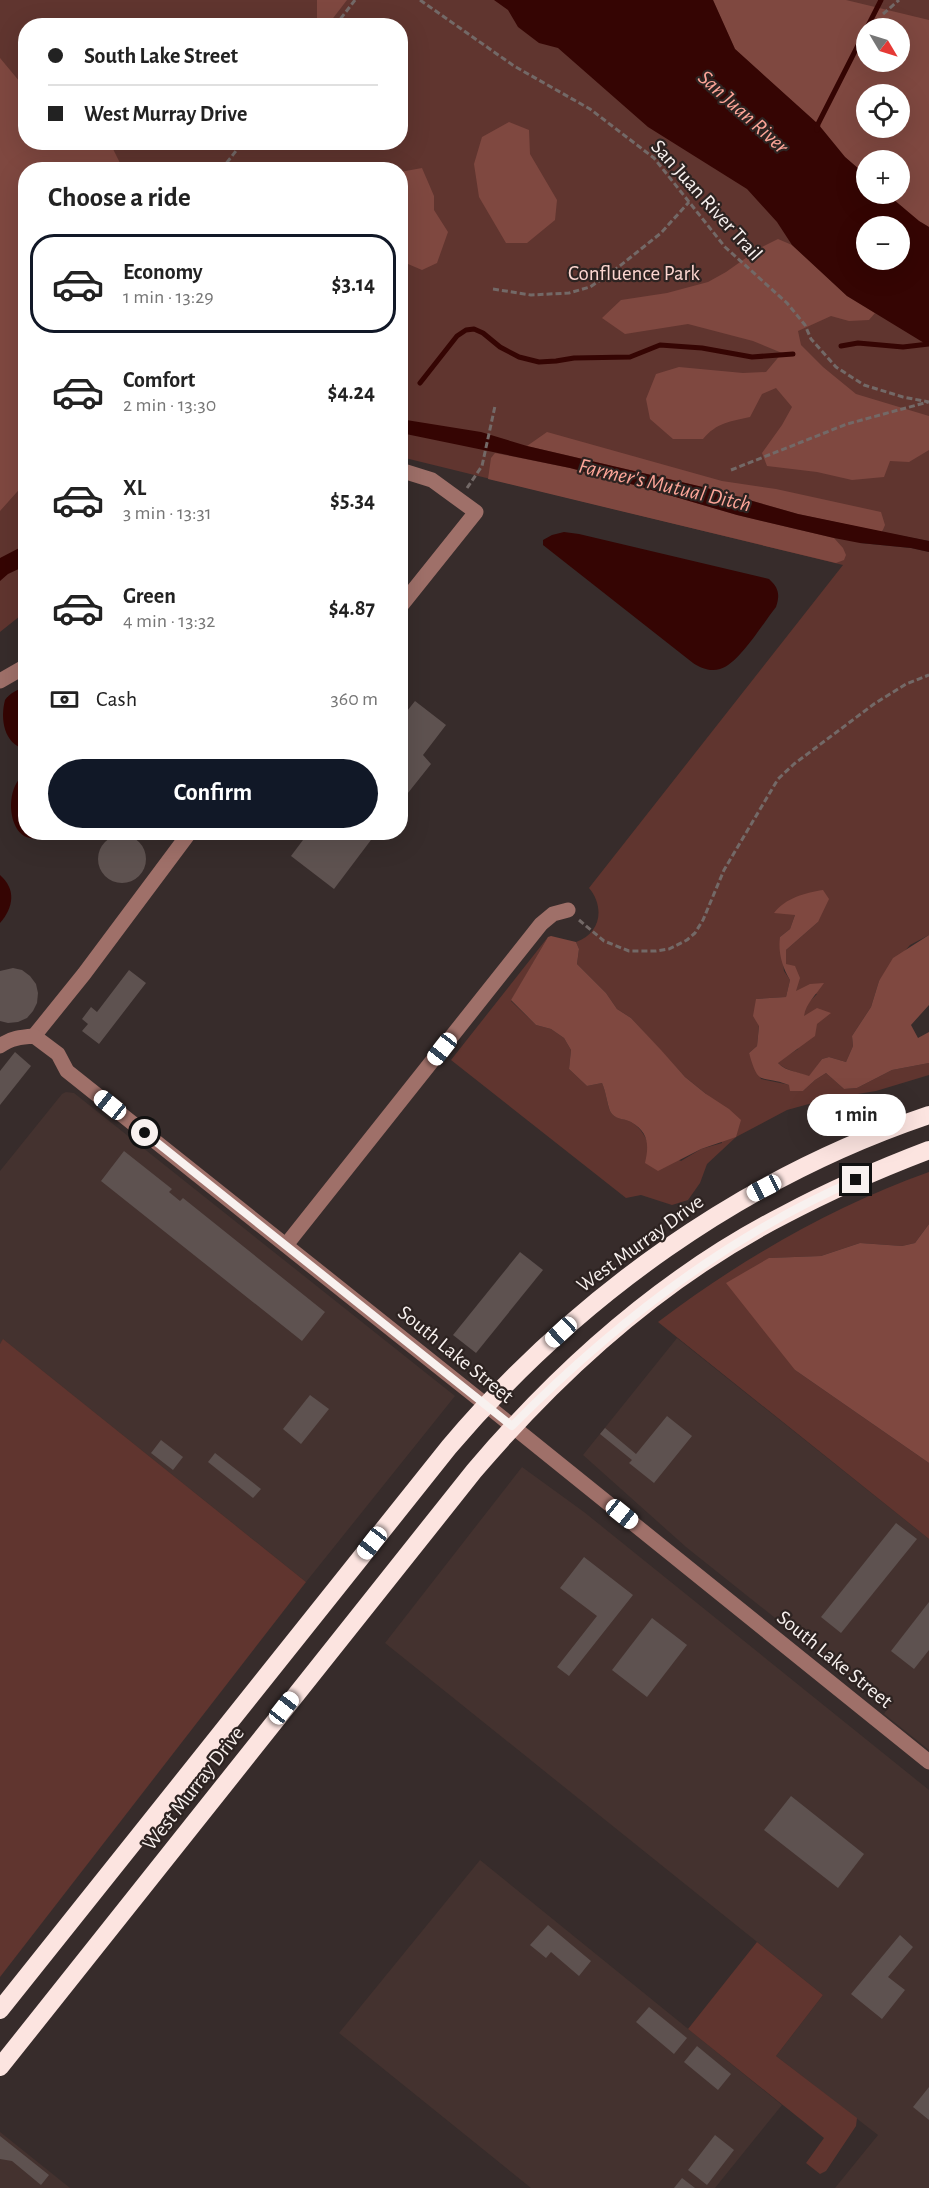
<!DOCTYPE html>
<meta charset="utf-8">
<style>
body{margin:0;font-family:"Alegreya Sans",sans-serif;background:#f2f2f2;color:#222;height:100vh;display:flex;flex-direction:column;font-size:22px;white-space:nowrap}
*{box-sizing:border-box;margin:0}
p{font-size:20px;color:#767676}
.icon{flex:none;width:33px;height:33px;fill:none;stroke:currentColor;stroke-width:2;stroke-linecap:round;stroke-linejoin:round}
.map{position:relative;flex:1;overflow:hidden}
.details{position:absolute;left:18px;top:162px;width:390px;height:678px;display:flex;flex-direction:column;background:#fff;border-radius:24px;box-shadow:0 6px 24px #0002}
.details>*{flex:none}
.top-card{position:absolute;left:18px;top:18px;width:390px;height:132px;border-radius:24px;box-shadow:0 6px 24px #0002;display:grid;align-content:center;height:132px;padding:0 30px;background:#fff}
.needle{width:39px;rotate:128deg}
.fabs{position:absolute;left:856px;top:18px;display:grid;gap:12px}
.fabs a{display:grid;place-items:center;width:54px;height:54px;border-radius:50%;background:#fff;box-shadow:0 6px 24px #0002;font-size:30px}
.end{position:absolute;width:27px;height:27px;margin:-14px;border:8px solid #f8f1ef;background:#111;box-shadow:0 0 0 3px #111}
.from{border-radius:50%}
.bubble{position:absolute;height:42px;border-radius:21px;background:#fff;box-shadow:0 6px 24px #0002;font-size:20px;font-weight:700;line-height:42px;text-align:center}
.car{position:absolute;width:18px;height:36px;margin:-18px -9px;border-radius:8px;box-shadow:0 0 4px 2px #0007;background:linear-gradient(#fff 24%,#345 0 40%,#fff 0 76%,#345 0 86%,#fff 0)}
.top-card b{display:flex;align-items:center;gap:21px;height:57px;font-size:22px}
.top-card b+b{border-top:2px solid #e0e0e0}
.top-card i{width:15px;height:15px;background:#222}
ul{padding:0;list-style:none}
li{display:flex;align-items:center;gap:18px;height:99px;margin:0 12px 9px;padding:0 18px;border:3px solid transparent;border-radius:24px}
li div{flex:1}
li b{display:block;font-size:22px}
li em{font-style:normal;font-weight:700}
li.on{border-color:#111827}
li>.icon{width:54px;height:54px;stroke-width:1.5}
h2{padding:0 30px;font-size:27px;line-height:72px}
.pay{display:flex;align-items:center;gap:15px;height:66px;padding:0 30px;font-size:22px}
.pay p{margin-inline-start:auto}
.primary-button{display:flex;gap:12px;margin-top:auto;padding:12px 30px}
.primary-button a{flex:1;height:69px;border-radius:36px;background:#111827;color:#fff;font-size:24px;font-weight:700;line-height:69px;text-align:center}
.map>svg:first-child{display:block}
</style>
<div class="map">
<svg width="929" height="2188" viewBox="0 0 929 2188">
<rect width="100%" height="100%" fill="#372c2b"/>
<g fill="#44322f">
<polygon points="66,1092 74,1093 455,1396 306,1582 4,1340 0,1344 0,1171 62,1094"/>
<polygon points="677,1338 929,1539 929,1750 884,1714 888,1708 686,1547 583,1455"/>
<polygon points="522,1467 584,1512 929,1790 929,2188 835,2188 878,2135 776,2056 823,1995 385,1643"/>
<polygon points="480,1860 782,2105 715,2188 531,2188 339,2033"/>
<polygon points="0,2132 70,2188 0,2188"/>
</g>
<g fill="#60352f" fill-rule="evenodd">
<path d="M0 0H929V541L882 532 883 530 873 527 860 543 911 548 929 552V935L910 945 879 981 871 1007 852 1036 853 1046 846 1062 829 1057 822 1059 809 1077C797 1071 787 1072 777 1062L798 1049 805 1006 817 994 795 991 786 964V950L818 922 795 915 790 929 780 937 784 971 790 980 786 997 756 999 759 1025 757 1046 749 1053 761 1079 790 1085V1090L803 1091 815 1080 826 1073 844 1089 857 1088 892 1070 929 1063V1075L876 1091 827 1099 787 1110 736 1137 707 1164 700 1183 688 1200 672 1205 641 1195 626 1198 451 1060 548 937 511 1001 536 1025 551 1029 564 1038 571 1050 569 1069 587 1086 602 1083C606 1091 607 1104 610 1111 615 1120 624 1118 631 1122 640 1127 645 1136 649 1145L681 1161 701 1149 722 1143 706 1094 685 1077 631 1018 617 1009 606 993 577 964 579 949 576 942C601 933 605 907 589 888L843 565 401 457 400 170H26L25 612 0 632ZM26 26H400V142H26ZM867 28H900V62H867ZM867 94H900V128H867ZM867 160H900V194H867ZM867 226H900V260H867Z"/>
<path d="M929 1172V1224L915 1243 902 1246 860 1243 821 1256 770 1258 795 1370 929 1463V1539L658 1322C740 1260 831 1207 929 1172Z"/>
<polygon points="3,1339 306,1582 0,1977 0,1344"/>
<polygon points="757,1942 823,1995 776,2056 857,2118 856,2126 826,2171 820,2174 806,2163 824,2138 688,2029"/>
</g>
<g fill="#7f4840" fill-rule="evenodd">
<polygon points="317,0 347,0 327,26 317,25"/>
<path d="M713 0H846L929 20V227L919 221 887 194H900V160H867V176L845 157 818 124 735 49ZM867 28H900V62H867ZM867 94H900V128H867Z"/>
<polygon points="0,58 25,88 26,142 108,143 112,147 123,169 26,170 25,483 0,511"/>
<polygon points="509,122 529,130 530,154 557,200 555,220 527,243 506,243 479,197 474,164 482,137"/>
<polygon points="422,168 434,196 434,210 448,232 437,263 422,270 401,261 400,172"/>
<path d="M778 239 792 245 847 296 875 313 869 320 849 321 831 316 798 331 801 345 823 367 856 394 929 416V450L909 462 890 461 884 477 852 480 817 472 767 466 762 453 782 425 792 407 776 388 762 394 750 417C731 421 716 423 703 439H673L650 419 646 399 656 374 679 367 743 373 766 372 782 353 753 341 688 324 625 334 602 318 621 300 667 293 708 282 726 272 760 248Z"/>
<polygon points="547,432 722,481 776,489 881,512 885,525 882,532 798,514 707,488 527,446"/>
<polygon points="495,453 570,468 638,486 737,515 834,538 843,548 846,555 844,560 836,563 488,479 491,458"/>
<path d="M823 890 829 899 818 922 786 950V964L795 966 800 978 796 991 810 984 824 983C816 995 806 1003 804 1016L817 1008 831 1013 817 1024 815 1036 778 1063C787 1072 797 1071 809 1076L822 1059 829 1057 846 1062 853 1046 852 1036 871 1007 879 981 893 958 929 935V1005L911 1025 918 1038 929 1032V1063L892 1070 857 1088 844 1089 826 1073 815 1080 803 1091H790L789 1085C760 1074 759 1088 749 1053L757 1046 759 1026 753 1016 756 999 786 997 790 980C782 966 778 953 780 937L790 929 795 915 774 913C786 898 804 893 823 890Z"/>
<path d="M551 936 576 942 579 949 577 964 606 993 617 1009 631 1018 661 1050 685 1077 706 1094 729 1109 741 1120 736 1137 701 1149 658 1171 645 1163C649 1146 649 1132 631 1122 623 1118 615 1120 610 1111 607 1103 606 1092 602 1083L587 1086 569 1069 571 1050 564 1038 551 1029 536 1025 511 1000 548 937Z"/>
<polygon points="929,1224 929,1463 795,1370 726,1283 769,1258 821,1256 860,1243 902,1246 915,1243"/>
</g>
<g fill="#350503" fill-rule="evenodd">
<path d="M494 0H713L735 49 818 124 845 157 867 176V194H887L919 221 929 227V346L847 296 792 245 777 222 747 189 648 127 558 48 539 43 518 27 508 10ZM900 226V260H867V226Z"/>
<polygon points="400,419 481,432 527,446 707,488 798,514 929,541 929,552 911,548 860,543 834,538 737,515 638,486 570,468 401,433"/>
<path d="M564 532 579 534 769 579C779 588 780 595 776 607 763 623 739 664 720 669 710 672 701 668 693 663L543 545V540L552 535Z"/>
<polygon points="25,545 25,566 8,574 0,581 0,558"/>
<path d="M25 687 26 686 25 749C4 744 0 719 5 700 10 693 17 690 25 687Z"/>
<path d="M25 774 26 832 50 833C9 858 0 789 25 774Z"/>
<path d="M0 875C16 889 14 907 0 923Z"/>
</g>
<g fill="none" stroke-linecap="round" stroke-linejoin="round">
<g stroke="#350503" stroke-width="5">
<polyline points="817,130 818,124 881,0"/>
<polyline points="841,346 858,343 903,347 929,344"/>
<polyline points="420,383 457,336 466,330 474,329 483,333 500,347 519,357 539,362 556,361 574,358 630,357 660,345 702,348 752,357 793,354"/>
</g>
</g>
<g fill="#5e5250">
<polygon points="415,701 446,725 423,755 431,764 400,803 400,720"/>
<polygon points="309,832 377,832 334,889 291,856"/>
<circle cx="122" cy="859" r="24"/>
<polygon points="13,968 22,970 30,976 36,984 38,993 37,1003 33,1011 27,1018 18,1022 8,1023 0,1021 0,971"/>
<polygon points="129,970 146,983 99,1044 82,1031 88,1024 82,1019 91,1007 97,1012"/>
<polygon points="15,1052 31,1066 0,1105 0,1071"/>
<polygon points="124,1151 172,1189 169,1192 180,1201 183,1198 325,1312 302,1341 101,1181"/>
<polygon points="520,1252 543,1270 476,1353 453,1335"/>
<polygon points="310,1395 329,1409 301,1444 283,1429"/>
<polygon points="667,1416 692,1436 654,1483 629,1463 632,1460 600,1434 605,1428 636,1454"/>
<polygon points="161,1440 183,1457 173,1470 151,1453"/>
<polygon points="215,1453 261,1489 253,1498 208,1462"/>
<polygon points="896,1523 917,1539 841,1633 821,1617"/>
<polygon points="584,1557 633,1595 569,1676 557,1667 597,1616 560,1588"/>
<polygon points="929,1602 929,1650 914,1669 891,1651"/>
<polygon points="652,1618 687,1645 647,1697 612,1670"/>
<polygon points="791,1796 864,1854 838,1888 764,1830"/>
<polygon points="548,1925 591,1961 579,1976 551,1952 546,1958 530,1945"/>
<polygon points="900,1935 913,1947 888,1977 905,1990 882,2019 851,1994"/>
<polygon points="649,2007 687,2038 674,2054 636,2022"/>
<polygon points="697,2046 731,2074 718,2090 684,2062"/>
<polygon points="929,2087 929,2120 913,2107"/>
<polygon points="715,2135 734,2150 707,2185 688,2170"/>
<polygon points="0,2136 49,2175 41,2185 12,2161 0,2159"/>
<polygon points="682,2178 695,2188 674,2188"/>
</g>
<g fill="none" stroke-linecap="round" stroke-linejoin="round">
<g stroke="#736967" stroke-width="3" stroke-dasharray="6 3" stroke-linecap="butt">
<polyline points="420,0 514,66 590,109 654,158 725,247 787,303 805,325 811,339 836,367 864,385 903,397 929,402"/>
<polyline points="883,14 899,0"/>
<polyline points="335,26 355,0"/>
<polyline points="221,170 243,142"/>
<polyline points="493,289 531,295 569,293 590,287 611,273 661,233 689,202"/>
<polyline points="731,470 847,424 928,402"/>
<polyline points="467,488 482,466 495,406"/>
<polyline points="579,920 604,941 629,951 656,951 669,949 687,940 695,933 703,920 724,870 778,779 794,764 874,704 906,684 929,675"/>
</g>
<g stroke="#9f7069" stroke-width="15">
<polyline points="400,470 432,480 476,512 400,607"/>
<polyline points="0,681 26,666"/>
<polyline points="34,1036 84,974 190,832"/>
<path d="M0 1046C10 1038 22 1037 34 1036L58 1054 67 1071 485 1404 929 1762"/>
<polyline points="286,1245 541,924 553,914 568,910"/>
</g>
<g stroke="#fce4e0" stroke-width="18">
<path d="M0 2010 449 1447C576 1297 742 1178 929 1115"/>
<path d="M0 2067 474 1471C560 1370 665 1276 784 1215 831 1190 879 1169 929 1150"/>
</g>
</g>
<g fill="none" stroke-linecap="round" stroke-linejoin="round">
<path stroke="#f8f1ef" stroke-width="8" d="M145 1133 512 1426C612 1325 725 1237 856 1180"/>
</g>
<g text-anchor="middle" stroke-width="4.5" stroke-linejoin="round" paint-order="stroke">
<g font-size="21" fill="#f8f1ef" stroke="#2d2321">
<text transform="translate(707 200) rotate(48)" y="7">San Juan River Trail</text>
<text transform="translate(640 1243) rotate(-36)" y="7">West Murray Drive</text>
<text transform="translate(456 1354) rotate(39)" y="7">South Lake Street</text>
<text transform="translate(835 1659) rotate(39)" y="7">South Lake Street</text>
<text transform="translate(193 1788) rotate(-52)" y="7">West Murray Drive</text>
</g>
<g font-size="21" fill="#fcd6d0" stroke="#2d2321">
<text x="634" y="280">Confluence Park</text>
</g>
<g font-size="22" font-style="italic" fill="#fda598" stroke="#2d2321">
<text transform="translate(744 111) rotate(42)" y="8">San Juan River</text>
<text transform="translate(665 484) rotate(13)" y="8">Farmer's Mutual Ditch</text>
</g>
</g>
</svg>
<div class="fabs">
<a><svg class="needle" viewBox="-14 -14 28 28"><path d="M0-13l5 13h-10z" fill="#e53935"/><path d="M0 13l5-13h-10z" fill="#767676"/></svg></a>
<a><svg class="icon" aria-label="locate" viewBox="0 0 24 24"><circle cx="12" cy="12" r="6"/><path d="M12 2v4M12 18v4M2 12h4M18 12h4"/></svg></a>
<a>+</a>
<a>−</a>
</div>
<i class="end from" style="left:145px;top:1133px"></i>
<i class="end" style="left:856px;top:1180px"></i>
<div class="bubble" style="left:807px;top:1094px;width:99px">1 min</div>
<i class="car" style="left:442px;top:1049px;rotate:218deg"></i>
<i class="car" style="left:110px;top:1105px;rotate:309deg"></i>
<i class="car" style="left:764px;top:1188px;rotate:243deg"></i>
<i class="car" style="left:561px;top:1332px;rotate:227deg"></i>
<i class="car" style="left:622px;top:1514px;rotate:129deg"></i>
<i class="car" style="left:372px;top:1543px;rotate:218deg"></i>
<i class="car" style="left:284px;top:1708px;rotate:38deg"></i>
<div class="top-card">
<b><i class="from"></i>South Lake Street</b>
<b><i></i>West Murray Drive</b>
</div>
<section class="details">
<h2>Choose a ride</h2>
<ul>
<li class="on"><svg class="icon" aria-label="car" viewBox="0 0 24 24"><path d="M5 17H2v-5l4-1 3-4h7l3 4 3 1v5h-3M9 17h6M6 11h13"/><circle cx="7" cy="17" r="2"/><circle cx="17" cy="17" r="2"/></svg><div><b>Economy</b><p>1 min · 13:29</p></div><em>$3.14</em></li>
<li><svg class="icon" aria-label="car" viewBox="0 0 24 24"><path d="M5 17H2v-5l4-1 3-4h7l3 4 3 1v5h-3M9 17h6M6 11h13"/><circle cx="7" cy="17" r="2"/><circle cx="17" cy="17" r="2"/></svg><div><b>Comfort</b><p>2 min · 13:30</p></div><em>$4.24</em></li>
<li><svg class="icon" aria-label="car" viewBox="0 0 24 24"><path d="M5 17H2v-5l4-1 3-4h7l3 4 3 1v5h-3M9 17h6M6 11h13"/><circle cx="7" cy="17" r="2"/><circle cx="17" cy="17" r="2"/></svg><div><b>XL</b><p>3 min · 13:31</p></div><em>$5.34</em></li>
<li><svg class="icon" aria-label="car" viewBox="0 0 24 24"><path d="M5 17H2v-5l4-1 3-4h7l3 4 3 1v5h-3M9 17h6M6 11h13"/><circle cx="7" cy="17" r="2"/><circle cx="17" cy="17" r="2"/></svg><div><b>Green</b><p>4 min · 13:32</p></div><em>$4.87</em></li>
</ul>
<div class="pay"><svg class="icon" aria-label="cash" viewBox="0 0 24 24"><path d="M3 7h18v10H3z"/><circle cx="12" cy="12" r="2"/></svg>Cash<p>360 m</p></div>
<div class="primary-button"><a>Confirm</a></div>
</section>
</div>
